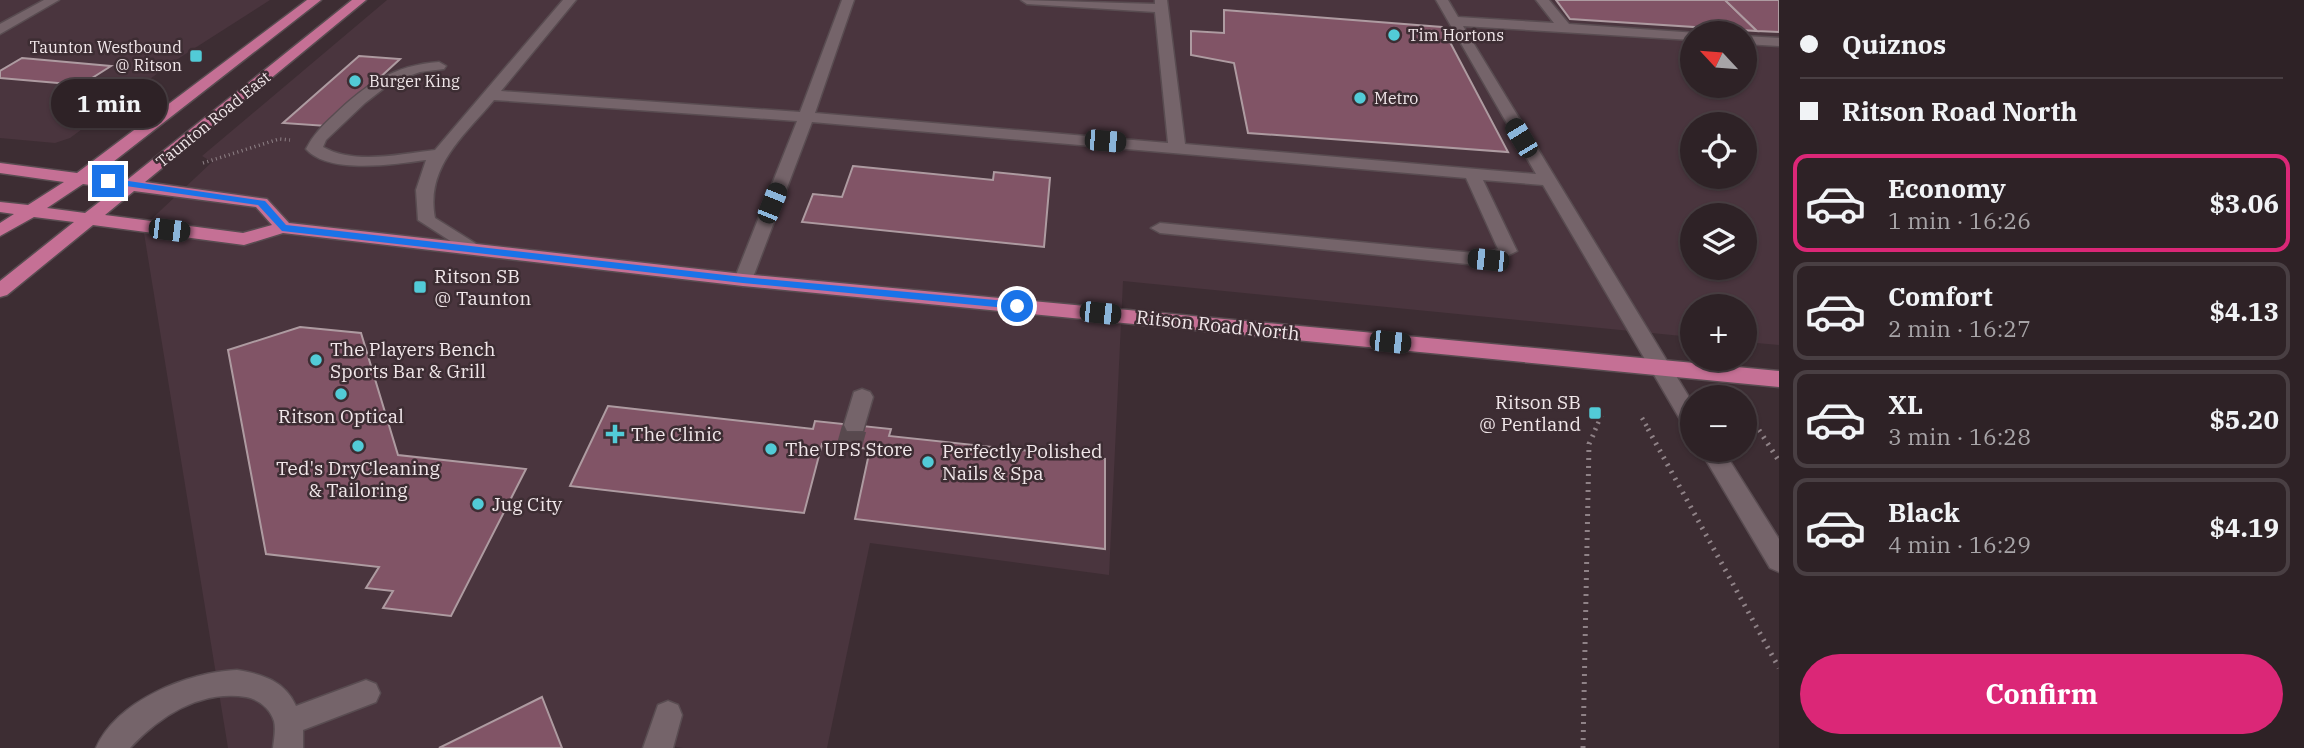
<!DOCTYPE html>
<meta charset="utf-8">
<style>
body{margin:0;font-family:"IBM Plex Serif",serif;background:#362a2e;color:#f1f3f6;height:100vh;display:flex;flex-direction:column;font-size:26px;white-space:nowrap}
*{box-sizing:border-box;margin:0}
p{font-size:23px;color:#a7a4a7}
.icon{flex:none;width:38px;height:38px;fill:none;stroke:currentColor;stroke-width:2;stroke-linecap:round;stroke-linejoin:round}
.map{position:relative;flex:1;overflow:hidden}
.details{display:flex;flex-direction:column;background:#2e2226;width:525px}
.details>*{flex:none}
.guide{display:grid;align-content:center;height:154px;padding:0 21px;background:#2e2226}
.needle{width:46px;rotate:296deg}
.buttons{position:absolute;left:1680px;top:21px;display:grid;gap:14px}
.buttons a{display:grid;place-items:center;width:77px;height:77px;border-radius:50%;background:#2e2226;box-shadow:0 2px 5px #0004,0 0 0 2px #493f43;font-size:35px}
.end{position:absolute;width:32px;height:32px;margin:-16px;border:9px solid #1a73e8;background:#fff;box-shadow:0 0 0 4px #fff}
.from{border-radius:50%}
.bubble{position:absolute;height:49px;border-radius:24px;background:#2e2226;box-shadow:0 2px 5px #0004,0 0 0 2px #493f43;font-size:23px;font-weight:700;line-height:49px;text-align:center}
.car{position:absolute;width:21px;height:42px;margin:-21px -10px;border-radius:9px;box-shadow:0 0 5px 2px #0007;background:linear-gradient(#222 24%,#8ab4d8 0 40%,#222 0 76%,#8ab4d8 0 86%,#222 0)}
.guide b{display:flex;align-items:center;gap:24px;height:66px;font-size:26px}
.guide b+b{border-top:2px solid #493f43}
.guide i{width:18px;height:18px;background:#f1f3f6}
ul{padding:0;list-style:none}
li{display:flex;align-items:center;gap:21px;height:98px;margin:0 14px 10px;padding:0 7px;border:4px solid #493f43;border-radius:14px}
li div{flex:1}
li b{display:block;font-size:26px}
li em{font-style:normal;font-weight:700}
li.on{border-color:#db2777}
li>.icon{width:63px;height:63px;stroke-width:1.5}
.button{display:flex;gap:14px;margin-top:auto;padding:14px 21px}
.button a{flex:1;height:80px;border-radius:42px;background:#db2777;color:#fff;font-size:28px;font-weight:700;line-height:80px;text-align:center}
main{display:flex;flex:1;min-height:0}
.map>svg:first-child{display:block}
</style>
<main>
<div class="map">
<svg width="1779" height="748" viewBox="0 0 1779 748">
<rect width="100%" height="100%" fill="#3d2d33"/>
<g fill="#4a353e" fill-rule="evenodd">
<polygon points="0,0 270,0 173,62 70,138 55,143 0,138"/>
<path d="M387 0H1779V345L1745 342V306H1692V337L1123 281 1109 575 870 543 827 748H683L659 744 657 748H228L143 227 212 162 202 156ZM1692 33H1745V86H1692ZM1692 124H1745V177H1692ZM1692 215H1745V268H1692Z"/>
</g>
<g fill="#815466" stroke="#ae9ba1" stroke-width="2">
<polygon points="1556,0 1725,0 1757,31 1570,19"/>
<polygon points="1725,0 1779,0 1779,32 1757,31"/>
<polygon points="1224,10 1442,27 1508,152 1248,133 1234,63 1191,55 1191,31 1224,33"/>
<polygon points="359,56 400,59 327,126 283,123"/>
<polygon points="22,58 111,66 81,85 0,78 0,71"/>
<polygon points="853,166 993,180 994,172 1050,178 1044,247 802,222 813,194 842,197"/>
<polygon points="300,327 361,333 398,455 526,469 451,616 383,608 393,591 366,588 379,567 266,554 228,350"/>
<polygon points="608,406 813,429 815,421 891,429 889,436 1105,459 1105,549 855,519 870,449 822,444 804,513 570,486"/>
<polygon points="542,697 562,748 439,748"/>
</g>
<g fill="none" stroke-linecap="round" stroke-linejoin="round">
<polyline stroke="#58494e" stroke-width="19" stroke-dasharray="19 10" stroke-linecap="butt" points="854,430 855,425"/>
<polyline stroke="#58494e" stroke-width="25" stroke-dasharray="25 13" stroke-linecap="butt" points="849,447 854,429"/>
<g stroke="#594c51" stroke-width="3">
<g id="minor">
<polygon points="44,0 59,0 0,34 0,24"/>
<path d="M563 0H576L501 91 800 112 842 0H854L815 113 1168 143 1155 12 1027 4 1021 0 1155 4V0H1167L1185 144 1536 174 1436 0H1448L1458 17 1554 23 1536 0H1549L1569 24 1697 33H1692V40L1463 26 1692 402V428L1684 426 1543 185 1483 180 1517 251 1487 266 1160 233 1151 228 1160 223 1485 254 1498 249 1466 178 812 122 752 280 743 286 734 280 797 121 494 100C464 136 425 167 435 218L475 243 478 247 469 253 418 220 416 190 426 160C395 164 329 175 306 149 313 135 322 126 334 115 365 85 394 65 439 62L446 66 444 69 420 72 392 82 365 103 326 140 323 147C354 165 401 154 435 150Z"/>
<polygon points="1745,36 1779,38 1779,46 1745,44"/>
<polygon points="862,389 870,392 873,397 863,431 847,431 844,425 854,392"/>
<polygon points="1700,450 1723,450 1779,539 1779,572 1770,568"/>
<path d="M237 670C262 674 285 681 296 706L366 680 376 684 380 693 376 702 303 730V748H273C274 739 276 729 274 721 270 708 258 699 246 697 200 690 160 716 130 748H96C117 700 189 672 237 670Z"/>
<polygon points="668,701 678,705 682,715 673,748 643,748 658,705"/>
</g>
</g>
<g stroke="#594c51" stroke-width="3">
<path id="major" d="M307 0H321L95 176 127 180 352 0H366L145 182 267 199 289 223 743 274 1779 371V387L743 286 283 233 244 245 93 225 7 295 0 297V281L74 222 34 217 0 236V223L14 214 0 212V202L28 205 64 182 0 173V163L77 173ZM83 184 116 189 85 213 47 208ZM134 191 256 207 272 225 243 233 105 215Z"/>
</g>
<polyline stroke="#8f8287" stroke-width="3.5" stroke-dasharray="1 3.5" stroke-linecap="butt" points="203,163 279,139 290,140"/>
<g stroke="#8f8287" stroke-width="4.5" stroke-dasharray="2 5" stroke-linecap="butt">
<polyline points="1642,418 1649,430"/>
<polyline points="1595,430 1602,414"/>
</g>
<g stroke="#8f8287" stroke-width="5" stroke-dasharray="2 6" stroke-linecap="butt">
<polyline points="1648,429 1779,668"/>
<polyline points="1759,430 1779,461"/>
<polyline points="1583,748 1589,444 1596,429"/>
</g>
<use href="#minor" fill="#75646a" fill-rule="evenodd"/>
<use href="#major" fill="#c57095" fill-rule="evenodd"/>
</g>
<polygon fill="#1a73e8" points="108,178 265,201 286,225 743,277 1017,302 1023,306 1017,309 743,283 282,231 258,205 105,183"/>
<g fill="#52cbd7" stroke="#3d2d33" stroke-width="2.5">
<circle cx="1394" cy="35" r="7"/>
<rect x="189" y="49" width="14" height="14" rx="3.5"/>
<circle cx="355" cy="81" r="7"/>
<circle cx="1360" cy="98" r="7"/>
<rect x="413" y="280" width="14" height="14" rx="3.5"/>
<circle cx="316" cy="360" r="7"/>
<circle cx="341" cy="394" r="7"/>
<rect x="1588" y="406" width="14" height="14" rx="3.5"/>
<path d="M611.5 423.5h7v7h7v7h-7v7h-7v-7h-7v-7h7z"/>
<circle cx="358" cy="446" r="7"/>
<circle cx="771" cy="449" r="7"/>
<circle cx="928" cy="462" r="7"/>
<circle cx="478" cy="504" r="7"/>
</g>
<g text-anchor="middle" stroke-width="5" stroke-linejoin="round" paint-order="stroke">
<g font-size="16" fill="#f1e7ea" stroke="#3d2d33" text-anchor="start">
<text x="1408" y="41">Tim Hortons</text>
<text x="182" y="53" text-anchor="end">Taunton Westbound<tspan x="182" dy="18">@ Ritson</tspan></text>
<text x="369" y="87">Burger King</text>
<text x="1374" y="104">Metro</text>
</g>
<g font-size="16" fill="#f1e7ea" stroke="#3d2d33">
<text transform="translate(213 119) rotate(-39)" y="6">Taunton Road East</text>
</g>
<g font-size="19" fill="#f1e7ea" stroke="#3d2d33" text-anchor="start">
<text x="434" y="283">Ritson SB<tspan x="434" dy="22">@ Taunton</tspan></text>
<text x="330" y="356">The Players Bench<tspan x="330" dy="22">Sports Bar &amp; Grill</tspan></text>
<text x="1581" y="409" text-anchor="end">Ritson SB<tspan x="1581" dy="22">@ Pentland</tspan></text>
<text x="341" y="423" text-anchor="middle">Ritson Optical</text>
<text x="631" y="441">The Clinic</text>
<text x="785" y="456">The UPS Store</text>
<text x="942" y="458">Perfectly Polished<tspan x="942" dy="22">Nails &amp; Spa</tspan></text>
<text x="358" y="475" text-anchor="middle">Ted's DryCleaning<tspan x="358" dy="22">&amp; Tailoring</tspan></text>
<text x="492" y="511">Jug City</text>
</g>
<g font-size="19" fill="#f1e7ea" stroke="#3d2d33">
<text transform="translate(1218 325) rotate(6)" y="7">Ritson Road North</text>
</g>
</g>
</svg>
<div class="buttons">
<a><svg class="needle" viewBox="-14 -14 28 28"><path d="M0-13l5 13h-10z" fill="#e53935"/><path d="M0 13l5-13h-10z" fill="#a7a4a7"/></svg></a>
<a><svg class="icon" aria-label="locate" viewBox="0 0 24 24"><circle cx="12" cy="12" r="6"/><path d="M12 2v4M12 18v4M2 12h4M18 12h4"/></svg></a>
<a><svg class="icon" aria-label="layers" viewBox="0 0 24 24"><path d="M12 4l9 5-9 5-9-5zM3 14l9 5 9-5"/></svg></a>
<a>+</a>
<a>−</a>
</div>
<i class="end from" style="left:1017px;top:306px"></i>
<i class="end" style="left:108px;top:181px"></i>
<div class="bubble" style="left:51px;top:79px;width:116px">1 min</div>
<i class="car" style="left:1521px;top:138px;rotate:329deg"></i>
<i class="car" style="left:1105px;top:141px;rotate:95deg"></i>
<i class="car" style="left:772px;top:203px;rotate:22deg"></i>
<i class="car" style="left:169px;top:230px;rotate:97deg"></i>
<i class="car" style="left:1488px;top:260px;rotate:276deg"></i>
<i class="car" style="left:1100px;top:313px;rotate:96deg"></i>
<i class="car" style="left:1390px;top:342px;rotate:96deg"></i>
</div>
<section class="details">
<div class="guide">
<b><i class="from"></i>Quiznos</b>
<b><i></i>Ritson Road North</b>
</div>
<ul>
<li class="on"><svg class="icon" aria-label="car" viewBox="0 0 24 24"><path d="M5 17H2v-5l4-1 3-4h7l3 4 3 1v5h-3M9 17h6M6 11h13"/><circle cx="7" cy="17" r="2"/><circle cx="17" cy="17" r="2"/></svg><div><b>Economy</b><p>1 min · 16:26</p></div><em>$3.06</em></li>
<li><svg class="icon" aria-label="car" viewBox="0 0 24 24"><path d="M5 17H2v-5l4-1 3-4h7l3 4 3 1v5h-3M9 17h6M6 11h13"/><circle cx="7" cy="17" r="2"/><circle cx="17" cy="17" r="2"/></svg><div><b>Comfort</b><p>2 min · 16:27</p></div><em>$4.13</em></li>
<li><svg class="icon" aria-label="car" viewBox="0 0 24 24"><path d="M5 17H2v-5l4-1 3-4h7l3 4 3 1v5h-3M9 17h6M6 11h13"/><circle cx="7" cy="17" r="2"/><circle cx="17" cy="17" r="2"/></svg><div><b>XL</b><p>3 min · 16:28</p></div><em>$5.20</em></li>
<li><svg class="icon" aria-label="car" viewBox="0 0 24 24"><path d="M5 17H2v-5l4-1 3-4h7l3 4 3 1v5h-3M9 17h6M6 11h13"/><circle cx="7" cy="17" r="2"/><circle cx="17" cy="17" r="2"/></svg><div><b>Black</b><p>4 min · 16:29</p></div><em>$4.19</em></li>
</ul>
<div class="button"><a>Confirm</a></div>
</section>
</main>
